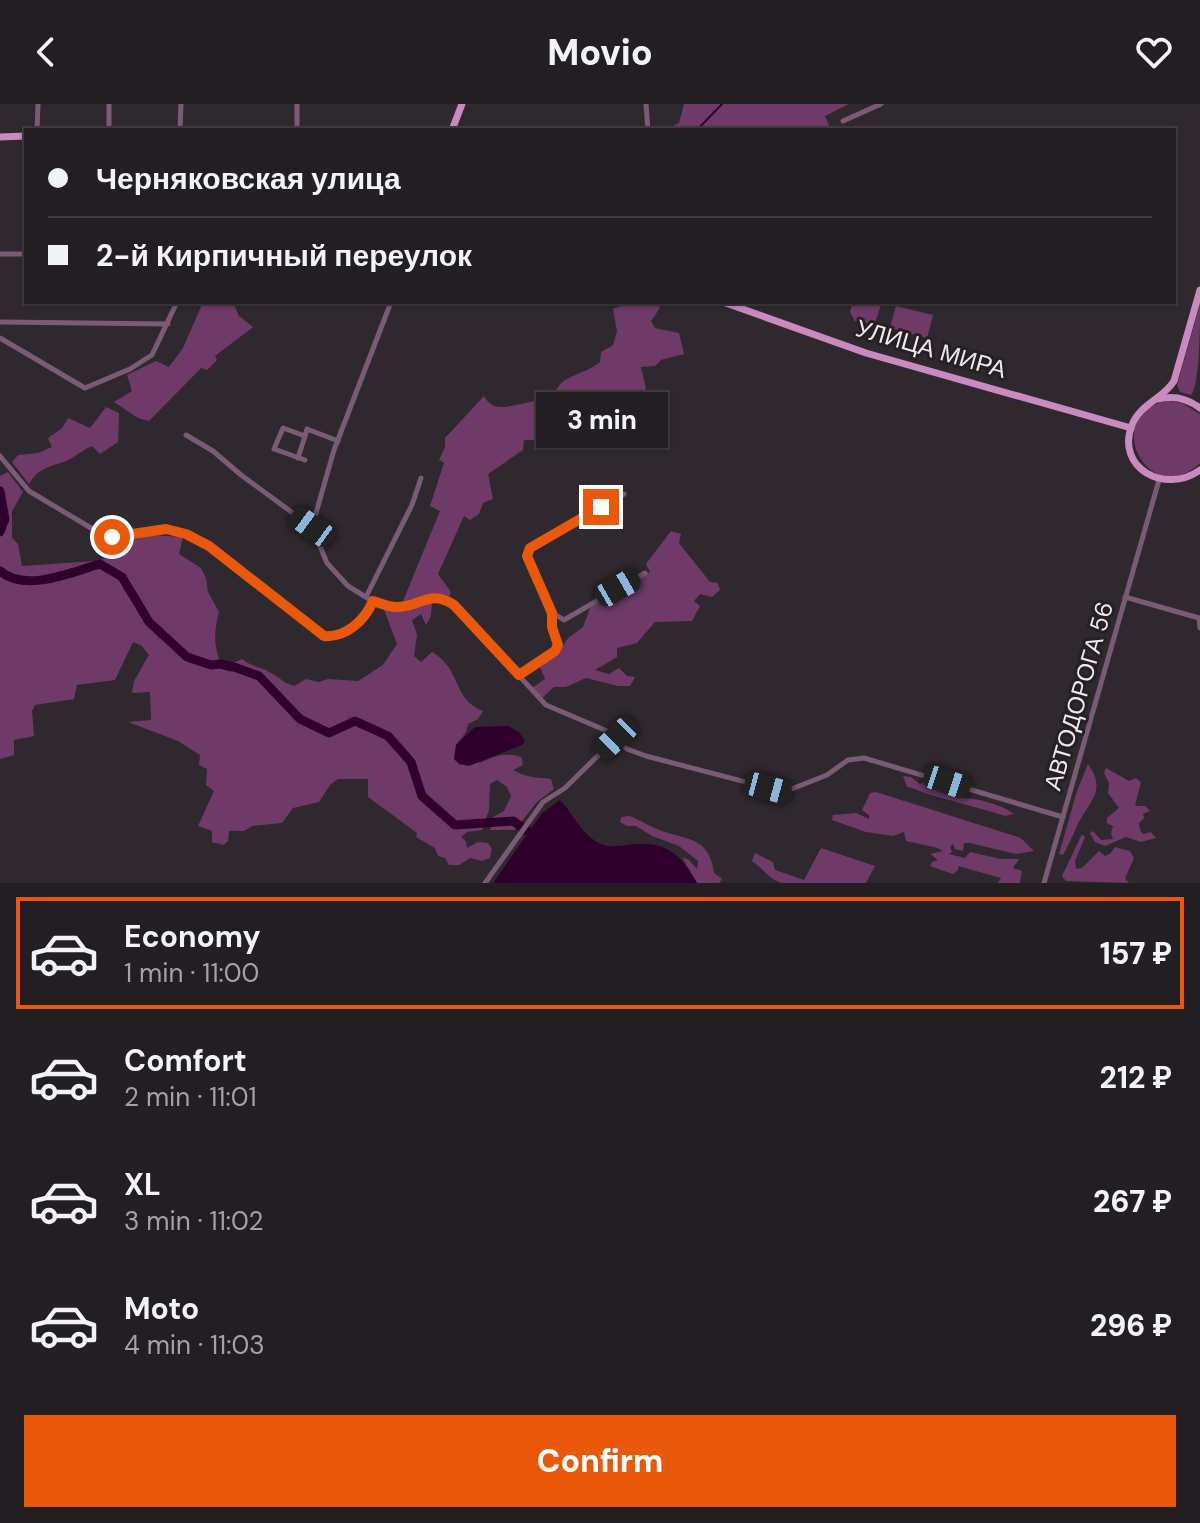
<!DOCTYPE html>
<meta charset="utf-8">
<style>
body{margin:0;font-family:"DM Sans",sans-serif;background:#2b272a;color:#f1f3f6;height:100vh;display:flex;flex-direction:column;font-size:30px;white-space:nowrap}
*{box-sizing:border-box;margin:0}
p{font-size:26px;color:#a3a2a5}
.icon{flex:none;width:44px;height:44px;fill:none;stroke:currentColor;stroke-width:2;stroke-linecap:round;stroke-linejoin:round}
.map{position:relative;height:779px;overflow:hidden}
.sheet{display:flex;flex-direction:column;background:#231e22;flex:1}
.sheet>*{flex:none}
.hud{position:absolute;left:24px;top:24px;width:1152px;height:176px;border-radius:0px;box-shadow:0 2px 6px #0004,0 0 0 2px #403c40;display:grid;align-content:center;height:176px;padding:0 24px;background:#231e22}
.end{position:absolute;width:36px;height:36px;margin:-18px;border:10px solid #ea580c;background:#fff;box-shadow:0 0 0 4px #fff}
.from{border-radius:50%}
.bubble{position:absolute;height:56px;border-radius:0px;background:#231e22;box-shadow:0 2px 6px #0004,0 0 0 2px #403c40;font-size:26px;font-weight:800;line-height:56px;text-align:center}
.car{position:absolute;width:24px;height:48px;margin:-24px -12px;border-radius:10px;box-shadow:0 0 6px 2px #0007;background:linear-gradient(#222 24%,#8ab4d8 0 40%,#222 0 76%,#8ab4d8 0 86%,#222 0)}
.hud b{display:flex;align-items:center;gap:28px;height:76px;font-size:30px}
.hud b+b{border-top:2px solid #403c40}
.hud i{width:20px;height:20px;background:#f1f3f6}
ul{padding:14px 0 0;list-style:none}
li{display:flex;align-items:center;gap:24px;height:112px;margin:0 16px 12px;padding:0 8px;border:4px solid transparent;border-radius:0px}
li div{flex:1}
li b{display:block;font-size:30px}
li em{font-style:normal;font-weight:800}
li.active{border-color:#ea580c}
li>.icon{width:72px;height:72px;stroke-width:1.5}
.cta{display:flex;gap:16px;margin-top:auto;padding:16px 24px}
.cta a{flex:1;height:92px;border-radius:0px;background:#ea580c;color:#fff;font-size:32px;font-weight:800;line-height:92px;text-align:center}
header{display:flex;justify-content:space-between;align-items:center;height:104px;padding:0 24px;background:#231e22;font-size:36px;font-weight:800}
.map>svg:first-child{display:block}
</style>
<header><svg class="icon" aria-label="back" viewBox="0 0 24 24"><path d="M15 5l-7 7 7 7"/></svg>Movio<svg class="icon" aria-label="heart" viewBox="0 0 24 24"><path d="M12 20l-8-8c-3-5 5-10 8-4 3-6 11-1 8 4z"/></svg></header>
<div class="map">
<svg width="1200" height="779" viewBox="0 0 1200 779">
<rect width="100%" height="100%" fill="#2f282e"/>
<g fill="#6f3a68">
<polygon points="684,0 849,0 825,12 831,26 664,26 679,19"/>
<polygon points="203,198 233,198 239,212 253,223 215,252 217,256 207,266 201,264 149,317 138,314 114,298 132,287 127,271 156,257 169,263 183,244"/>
<path d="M641 198H657L660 204 651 217 655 224 679 229 684 250 661 256 655 262 641 263 646 285 625 308 608 309 606 322 591 327 579 325 564 333H557L545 345 535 344 538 336H524L523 346 488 370 493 395 483 399 479 410 470 416 464 412 438 470 451 488 449 493 434 490 403 497 440 407 430 402 444 359 439 356 445 343V334L484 292C487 298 492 302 499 303 508 304 547 295 554 289 559 283 559 279 567 275 579 268 589 267 600 258L601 248 613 241 617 227 613 205 629 199 638 202Z"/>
<polygon points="853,198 882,198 875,219 871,221 855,217 850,208"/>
<path d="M1200 200C1200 219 1200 280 1191 291L1180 288 1177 281Z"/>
<polygon points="896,202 933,211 927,234 890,224"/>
<path d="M1167 297 1182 299 1200 310V359C1149 408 1099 311 1167 297Z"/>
<path d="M106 303 119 309 118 338 100 350 92 342C83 346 76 352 68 356 50 364 41 361 29 380L12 358 18 351 38 349 52 343 48 334 62 324 68 314 90 324Z"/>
<path d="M8 368 23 388 12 407V434L18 440 22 462 95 457 124 450 127 437 152 431 183 433 179 450 201 464 206 474 208 488 219 508C213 528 214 549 224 566L231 568 233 559 242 555C251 563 261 562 271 569 280 574 284 579 294 582L306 575 319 578 328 575 358 577 383 561 397 540 383 503 397 506 432 499 431 512 426 521 421 510 412 516 417 531 414 552 421 558 432 548C462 565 451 594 483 607L478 615 468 620 466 628 456 641 480 659C494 652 506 648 521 653L523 661 513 666C526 674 537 673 551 675L554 685 537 698 515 726H490L493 713 504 707 511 692 507 683 497 676 490 680 489 706 482 726 467 728 461 733 466 737 467 744 478 738 488 739 492 745 490 754 482 757 470 754 459 761H449L445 754 438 752 435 744 416 733 417 729 368 693V675H338L330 681 319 698 293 704 282 719 252 722 244 727H229L228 737 223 741 212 738V727L198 722 214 687 206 681 207 665 199 661 200 651 178 637 128 618 151 616 150 588 132 589 134 577 149 551 142 542 133 538 115 576 77 581 74 595 35 601 32 607 34 632 14 636V651L0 655V372Z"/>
<polygon points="671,427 681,430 679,439 710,478 718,479 720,486 712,493 700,490 694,497 700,502 692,517 655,518 637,539 617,544 617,553 595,566 609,570 619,564 627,572 635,573 630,582 618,582 586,574 566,583 554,583 542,594 532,584 545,575 540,563 559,548 568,534 583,523 590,504 650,468 646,460"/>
<path d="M1088 660C1108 687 1088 698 1077 722 1073 732 1068 741 1063 751L1059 750 1077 687Z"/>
<polygon points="1106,664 1129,677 1136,674 1141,678 1135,702 1145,702 1150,707 1143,710 1144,714 1139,719 1140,726 1143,730 1151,728 1156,734 1141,738 1126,733 1105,742 1095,738 1090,729 1093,727 1101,736 1113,735 1111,729 1113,722 1107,719 1107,714 1119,704 1108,689 1109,679 1104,669"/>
<path d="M903 672 911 673 920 680 926 678 940 682 965 695C975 693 1005 702 1014 710L1005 712C980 704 955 698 931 691 922 689 916 684 907 683Z"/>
<polygon points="876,688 1021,734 1034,747 1016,750 970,739 964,739 963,747 955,745 953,740 950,743 952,748 949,750 965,754 970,748 1001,755 1019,755 1013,764 1022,767 1020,779 998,779 1001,774 958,762 958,766 953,770 930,762 932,758 938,756 930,750 943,747 938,744 906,737 904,728 893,732 866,728 832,716 833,711 856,709 869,715 869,711 862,706 870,689"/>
<path d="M630 712C641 717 653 724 665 728 692 736 710 736 714 769L722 775 719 779H697L682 753 689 756 697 765 698 757 679 742 652 732 636 722H627L620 718 621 713Z"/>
<polygon points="1082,730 1085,733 1075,757 1076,765 1082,764 1099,747 1105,752 1110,750 1115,743 1130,747 1134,754 1125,774 1129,779 1066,777 1062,772"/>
<path d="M821 744 875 762 866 779C847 779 798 779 782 779 769 776 762 763 752 757L755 749 773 758 775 766 804 776Z"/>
</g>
<g fill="#2f002b">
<polygon points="508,622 519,628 525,637 522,641 469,662 459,660 454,655 456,641 475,623"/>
<path d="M560 696C575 712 584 737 608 742 616 743 626 741 633 740 668 738 680 750 697 779H493L542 709Z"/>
</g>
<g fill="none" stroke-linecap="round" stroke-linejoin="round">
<polyline stroke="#2f002b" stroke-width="2" points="697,26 722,0"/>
<g stroke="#2f002b" stroke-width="9">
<polyline points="0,387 5,415 0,428"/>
<path d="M0 467C25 489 72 468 100 460L122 473 149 518 187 553 211 561 220 560 234 563 259 572 300 615 329 629 355 617 388 632 411 658 422 692 455 721 513 717 529 728"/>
</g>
<g stroke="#7a5b75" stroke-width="5">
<polyline points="109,0 109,26"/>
<polyline points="297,0 297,26"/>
<polyline points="646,0 648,26"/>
<polyline points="843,17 881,0"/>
<polyline points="37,26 38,0"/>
<polyline points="180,26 181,0"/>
<polyline points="0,150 26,150"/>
<polyline points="0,218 168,220"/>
<polyline points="0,234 85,284 130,265 152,251 177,198"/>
<polyline points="186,331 213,347 241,371 312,423"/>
<path d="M0 352 29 387 96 427 112 433 166 425 186 430 209 442 324 532C346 533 365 516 373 497"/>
<polyline points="298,354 305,332"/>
<polyline points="305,356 274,345 283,324 305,332 307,325 338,337"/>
<polyline points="312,423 327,459 348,482 369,495 397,503 431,494 443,494 473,522 546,601 607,627 627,645 646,652 784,688 827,671 848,656 864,654 1063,713"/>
<polyline points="312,423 334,346 391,198"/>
<polyline points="366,493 412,401 421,374"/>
<polyline points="1125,493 1199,514 1200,524"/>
<polyline points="553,509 564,516 645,469"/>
<polyline points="519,571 555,547 558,541 552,523 552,509 527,452 530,444 624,390"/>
<polyline points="485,779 543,698 565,684 616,634"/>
<polyline points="1044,779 1159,376"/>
</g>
<g stroke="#c88abf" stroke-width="7">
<polyline points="452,26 462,0"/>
<polyline points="0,33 26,32"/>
<path d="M1200 186 1174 277C1163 295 1140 300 1132 321 1115 364 1165 391 1200 366"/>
<polyline points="723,198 866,249 1131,324"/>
<path d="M1158 295C1174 291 1187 294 1200 304"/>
</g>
</g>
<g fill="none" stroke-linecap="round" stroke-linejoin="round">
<path stroke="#ea580c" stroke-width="10" d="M112 433 166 425 186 430 209 442 324 532C346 534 365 516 373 497 380 499 390 504 398 503 422 502 430 485 454 501L519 571 555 547 558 541 552 523V509L527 452 530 444 601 403"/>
</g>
<g text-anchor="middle" stroke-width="6" stroke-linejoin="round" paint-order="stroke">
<g font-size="24" fill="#eee9ed" stroke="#261f24">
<text transform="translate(931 245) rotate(16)" y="8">УЛИЦА МИРА</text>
<text transform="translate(1079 592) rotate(-74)" y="8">АВТОДОРОГА 56</text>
</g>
</g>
</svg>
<i class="end from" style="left:112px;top:433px"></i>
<i class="end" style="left:601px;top:403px"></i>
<div class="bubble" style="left:536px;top:288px;width:132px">3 min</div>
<i class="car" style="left:312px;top:423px;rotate:306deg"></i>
<i class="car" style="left:618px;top:484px;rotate:60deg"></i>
<i class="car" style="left:616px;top:634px;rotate:226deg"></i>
<i class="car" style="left:947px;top:678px;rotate:108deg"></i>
<i class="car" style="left:768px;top:684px;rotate:105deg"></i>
<div class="hud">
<b><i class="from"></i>Черняковская улица</b>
<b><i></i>2-й Кирпичный переулок</b>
</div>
</div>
<section class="sheet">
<ul>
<li class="active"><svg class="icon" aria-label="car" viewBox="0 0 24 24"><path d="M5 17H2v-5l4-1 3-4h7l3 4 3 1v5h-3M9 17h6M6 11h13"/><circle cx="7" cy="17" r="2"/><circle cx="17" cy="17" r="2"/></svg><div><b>Economy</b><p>1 min · 11:00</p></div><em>157 ₽</em></li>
<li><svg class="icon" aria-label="car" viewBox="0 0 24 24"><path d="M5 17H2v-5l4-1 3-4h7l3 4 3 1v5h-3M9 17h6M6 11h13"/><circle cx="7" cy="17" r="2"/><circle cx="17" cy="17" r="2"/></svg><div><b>Comfort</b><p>2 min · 11:01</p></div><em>212 ₽</em></li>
<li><svg class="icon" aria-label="car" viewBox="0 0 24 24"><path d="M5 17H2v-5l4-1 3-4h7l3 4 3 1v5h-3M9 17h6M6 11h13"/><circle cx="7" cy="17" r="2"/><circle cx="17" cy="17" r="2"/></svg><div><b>XL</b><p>3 min · 11:02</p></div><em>267 ₽</em></li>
<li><svg class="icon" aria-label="car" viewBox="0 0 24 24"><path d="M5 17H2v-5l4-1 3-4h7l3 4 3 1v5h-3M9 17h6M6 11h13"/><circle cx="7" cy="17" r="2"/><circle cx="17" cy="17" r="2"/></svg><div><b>Moto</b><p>4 min · 11:03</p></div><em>296 ₽</em></li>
</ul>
<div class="cta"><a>Confirm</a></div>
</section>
